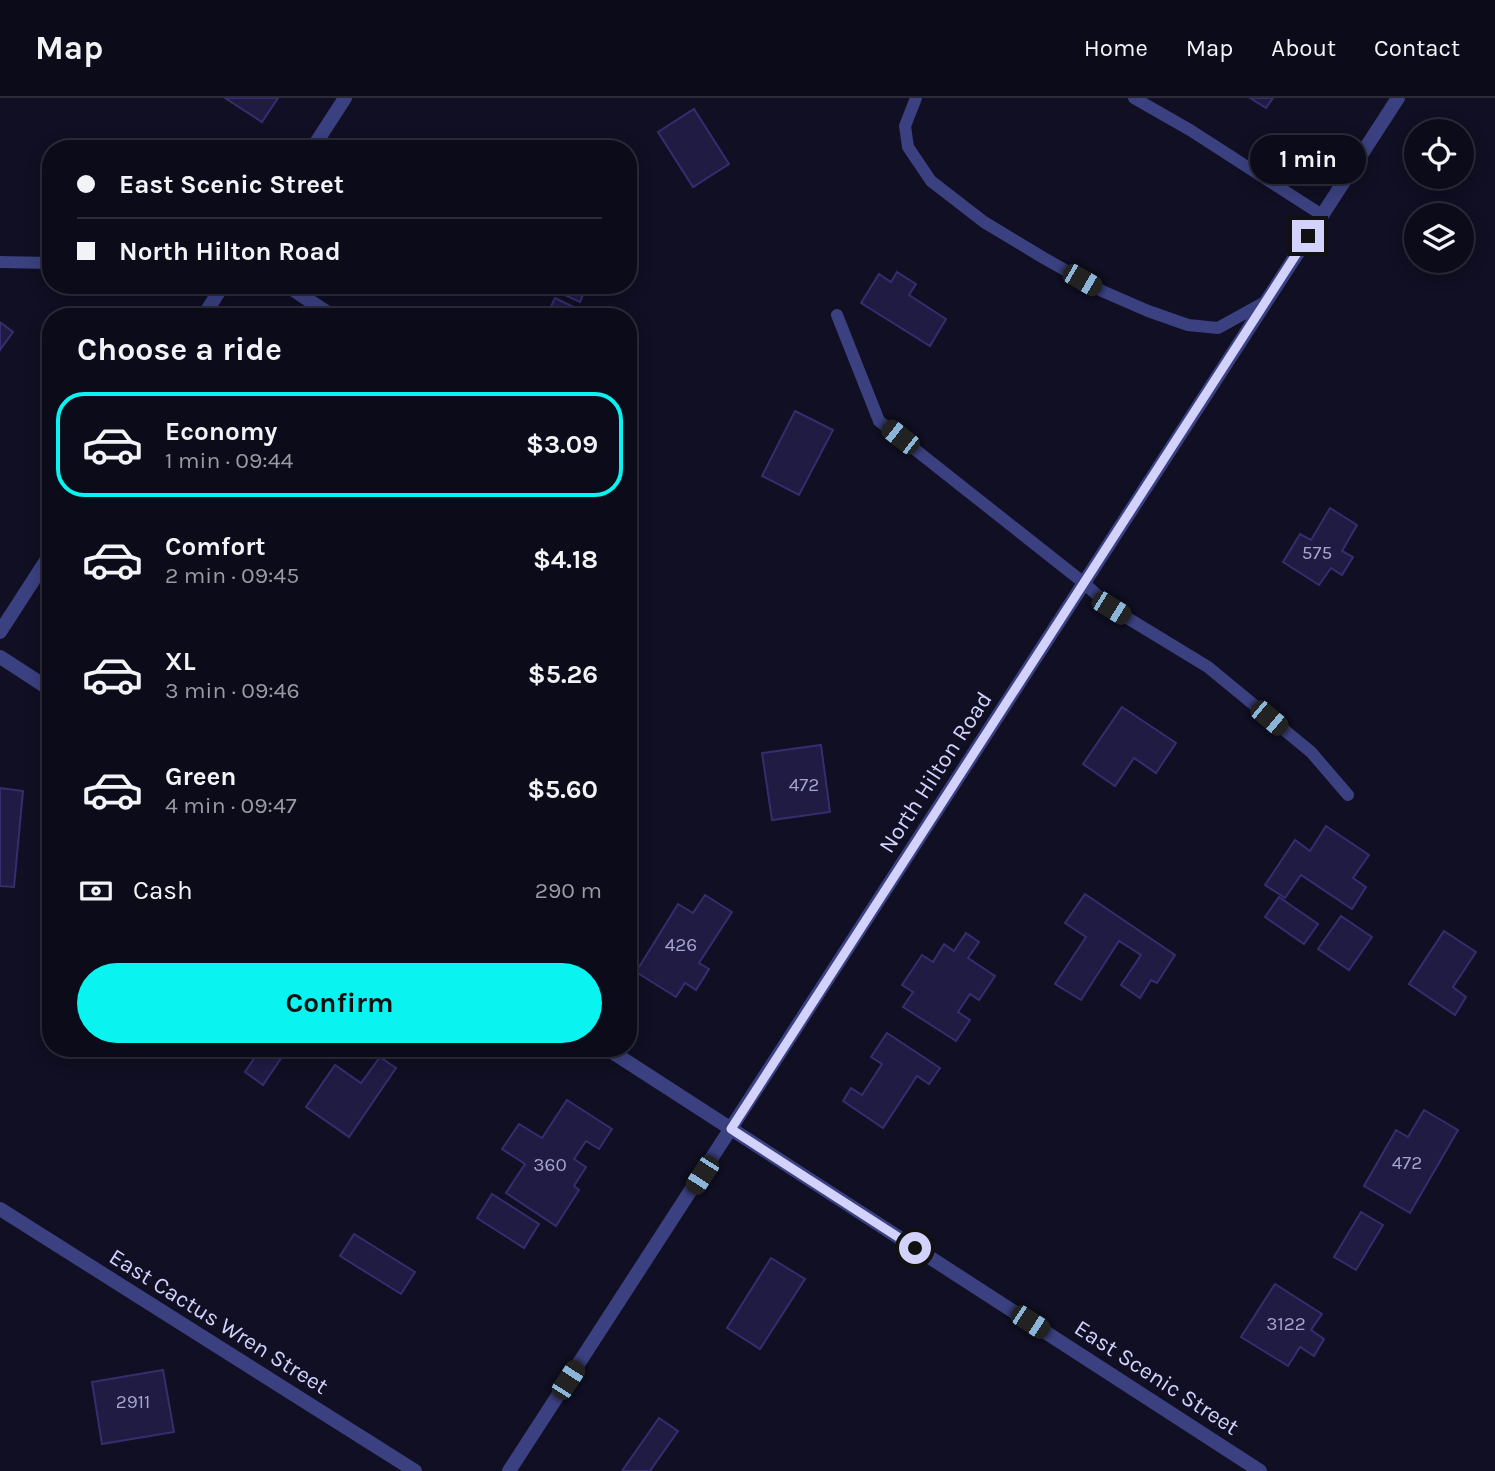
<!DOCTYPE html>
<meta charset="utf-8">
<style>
body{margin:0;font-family:Karla,sans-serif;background:#1a1927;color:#f1f3f6;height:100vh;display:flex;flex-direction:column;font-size:26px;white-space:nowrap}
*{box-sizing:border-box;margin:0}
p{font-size:23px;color:#9a9ba2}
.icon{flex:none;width:38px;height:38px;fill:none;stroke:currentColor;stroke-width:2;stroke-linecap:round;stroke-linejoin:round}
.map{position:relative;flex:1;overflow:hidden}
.drawer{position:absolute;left:42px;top:210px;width:595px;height:749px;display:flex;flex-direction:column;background:#0c0b1a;border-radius:28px;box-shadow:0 4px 18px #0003,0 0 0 2px #2c2b39}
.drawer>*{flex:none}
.guide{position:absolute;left:42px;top:42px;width:595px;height:154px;border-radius:28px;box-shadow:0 4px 18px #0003,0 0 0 2px #2c2b39;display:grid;align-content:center;height:154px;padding:0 35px;background:#0c0b1a}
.controls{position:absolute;left:1404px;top:21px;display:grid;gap:14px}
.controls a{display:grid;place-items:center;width:70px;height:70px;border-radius:50%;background:#0c0b1a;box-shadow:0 4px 18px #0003,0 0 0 2px #2c2b39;font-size:35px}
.end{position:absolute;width:32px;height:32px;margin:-16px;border:9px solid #d2d2fd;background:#111;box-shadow:0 0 0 4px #111}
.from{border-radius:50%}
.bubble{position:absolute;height:49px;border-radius:24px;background:#0c0b1a;box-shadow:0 4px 18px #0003,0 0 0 2px #2c2b39;font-size:23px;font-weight:700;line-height:49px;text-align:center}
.car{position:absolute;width:21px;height:42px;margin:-21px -10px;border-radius:9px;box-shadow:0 0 5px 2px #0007;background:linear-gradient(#222 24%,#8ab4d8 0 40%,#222 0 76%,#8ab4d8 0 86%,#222 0)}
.guide b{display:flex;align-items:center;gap:24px;height:66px;font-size:26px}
.guide b+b{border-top:2px solid #2c2b39}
.guide i{width:18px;height:18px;background:#f1f3f6}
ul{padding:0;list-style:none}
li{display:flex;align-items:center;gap:21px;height:105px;margin:0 14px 10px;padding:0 21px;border:4px solid transparent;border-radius:28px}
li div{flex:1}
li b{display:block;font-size:26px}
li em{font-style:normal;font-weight:700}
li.current{border-color:#09f3f0}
li>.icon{width:63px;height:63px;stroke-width:1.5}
h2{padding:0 35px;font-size:32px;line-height:84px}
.pay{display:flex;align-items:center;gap:18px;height:77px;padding:0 35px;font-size:26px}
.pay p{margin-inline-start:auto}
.action{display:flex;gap:14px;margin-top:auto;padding:14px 35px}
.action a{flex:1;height:80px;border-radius:42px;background:#09f3f0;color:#111;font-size:28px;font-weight:700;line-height:80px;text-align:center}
header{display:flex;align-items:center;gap:42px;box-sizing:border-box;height:98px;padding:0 35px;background:#0c0b1a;border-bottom:2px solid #2c2b39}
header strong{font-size:33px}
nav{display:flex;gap:38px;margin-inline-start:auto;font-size:24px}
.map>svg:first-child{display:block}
</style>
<header>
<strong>Map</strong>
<nav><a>Home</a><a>Map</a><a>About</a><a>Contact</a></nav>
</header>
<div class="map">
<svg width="1495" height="1373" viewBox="0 0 1495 1373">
<rect width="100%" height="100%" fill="#100f23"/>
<g fill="#1f1b43" stroke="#342e6e" stroke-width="2">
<polygon points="225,0 278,0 262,24"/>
<polygon points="1250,0 1273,0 1266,10"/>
<polygon points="694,11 729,66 693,89 658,34"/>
<polygon points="897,174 916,186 909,197 946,221 930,248 861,205 879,176 891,184"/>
<polygon points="553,187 587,187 580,204 551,191"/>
<polygon points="555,200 594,219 546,219"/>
<polygon points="0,224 13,234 0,252"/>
<polygon points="795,313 833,332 799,397 762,378"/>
<polygon points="1330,410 1357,427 1342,453 1353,459 1342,477 1331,470 1319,487 1283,464 1300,436 1311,442"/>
<polygon points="1122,609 1176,645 1156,675 1134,660 1115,688 1083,666"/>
<polygon points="821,647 830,714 772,722 762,655"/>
<polygon points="0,690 23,693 14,789 0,788"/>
<polygon points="1326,728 1369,757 1353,780 1366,789 1352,811 1301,777 1285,800 1265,787 1295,742 1310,753"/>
<polygon points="1085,796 1175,857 1157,885 1151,882 1140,900 1121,887 1141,857 1119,843 1081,902 1055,886 1086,839 1065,825"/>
<polygon points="705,797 732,814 699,865 709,871 696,892 685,885 676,899 636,874 678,806 693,815"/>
<polygon points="1279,799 1318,826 1304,846 1265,819"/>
<polygon points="1341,818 1372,839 1349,872 1318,851"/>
<polygon points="1444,833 1476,854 1453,889 1466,899 1455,917 1409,886"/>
<polygon points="966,835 979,844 968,860 995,878 979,902 970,896 958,914 970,922 956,943 903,909 913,894 902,887 922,857 933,864 944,846 954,853"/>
<polygon points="887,935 940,970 929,986 917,978 883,1030 843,1003 851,990 862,997 882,966 871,959"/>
<polygon points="261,950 288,950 263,987 245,974"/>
<polygon points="380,959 396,970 349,1039 306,1009 335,967 361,985"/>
<polygon points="567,1002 612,1031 599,1051 586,1043 574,1061 586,1069 574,1088 579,1092 556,1128 506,1095 525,1066 502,1051 519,1026 542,1040"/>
<polygon points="1424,1012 1458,1032 1410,1115 1364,1088 1396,1032 1408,1039"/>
<polygon points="492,1096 539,1126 524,1150 477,1120"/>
<polygon points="1361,1114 1383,1127 1356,1172 1334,1159"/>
<polygon points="354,1136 415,1174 401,1196 340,1158"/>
<polygon points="771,1160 805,1181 760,1251 727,1230"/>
<polygon points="1275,1186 1322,1216 1311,1232 1324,1241 1314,1258 1300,1249 1288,1268 1241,1239"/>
<polygon points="163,1272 174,1334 102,1346 92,1284"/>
<polygon points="659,1320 678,1333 650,1373 622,1373"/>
</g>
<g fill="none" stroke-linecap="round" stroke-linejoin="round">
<g stroke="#3b4080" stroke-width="12">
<polyline points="916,0 905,28 908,49 931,83 984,124 1042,159 1102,193 1148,213 1188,227 1218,230 1265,204"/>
<polyline points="1134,0 1190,32 1322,117"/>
<polyline points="0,164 51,165"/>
<polyline points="837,217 879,323 1084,485 1111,510 1208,569 1311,654 1348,697"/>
</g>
<g stroke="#3b4080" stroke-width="14">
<polyline points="312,51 345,0"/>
<polyline points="286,187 334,219"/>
<polyline points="203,219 223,187"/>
<polyline points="0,534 51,455"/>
<polyline points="0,559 51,592"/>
<polyline points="606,950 1260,1373"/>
<polyline points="0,1111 415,1373"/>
<polyline points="509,1373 1398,0"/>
</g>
</g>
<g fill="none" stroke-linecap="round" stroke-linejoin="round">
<polyline stroke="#d2d2fd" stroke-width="9" points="915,1150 731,1031 1308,138"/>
</g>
<g text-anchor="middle" stroke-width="5" stroke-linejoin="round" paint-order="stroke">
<g font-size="19" fill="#a5a4ce">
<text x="1317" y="461">575</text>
<text x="804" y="693">472</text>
<text x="681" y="853">426</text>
<text x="1407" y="1071">472</text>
<text x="550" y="1073">360</text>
<text x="1286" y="1232">3122</text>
<text x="133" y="1310">2911</text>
</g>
<g font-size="23" fill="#d2d2fd" stroke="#100f23">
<text transform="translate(935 674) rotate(-57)" y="8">North Hilton Road</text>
<text transform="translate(219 1223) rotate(32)" y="8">East Cactus Wren Street</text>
<text transform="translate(1157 1279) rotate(33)" y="8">East Scenic Street</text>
</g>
</g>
</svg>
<div class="controls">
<a><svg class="icon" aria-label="locate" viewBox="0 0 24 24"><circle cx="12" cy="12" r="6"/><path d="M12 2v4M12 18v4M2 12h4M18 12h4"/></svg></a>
<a><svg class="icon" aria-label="layers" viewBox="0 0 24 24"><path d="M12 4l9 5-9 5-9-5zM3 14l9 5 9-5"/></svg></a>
</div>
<i class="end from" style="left:915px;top:1150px"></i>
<i class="end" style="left:1308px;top:138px"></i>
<div class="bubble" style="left:1250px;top:37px;width:116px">1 min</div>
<i class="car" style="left:1082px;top:182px;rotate:120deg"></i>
<i class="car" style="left:900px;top:339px;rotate:308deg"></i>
<i class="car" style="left:1111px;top:510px;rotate:122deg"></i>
<i class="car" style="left:1269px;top:620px;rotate:130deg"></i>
<i class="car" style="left:702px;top:1077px;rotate:213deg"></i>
<i class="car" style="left:1030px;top:1224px;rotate:123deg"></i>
<i class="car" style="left:568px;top:1282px;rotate:33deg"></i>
<div class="guide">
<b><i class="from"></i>East Scenic Street</b>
<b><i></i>North Hilton Road</b>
</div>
<section class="drawer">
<h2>Choose a ride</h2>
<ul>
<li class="current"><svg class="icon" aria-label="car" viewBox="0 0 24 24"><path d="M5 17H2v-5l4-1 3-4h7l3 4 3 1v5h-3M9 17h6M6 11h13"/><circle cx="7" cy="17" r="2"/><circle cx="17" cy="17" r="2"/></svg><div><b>Economy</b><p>1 min · 09:44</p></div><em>$3.09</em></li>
<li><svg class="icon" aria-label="car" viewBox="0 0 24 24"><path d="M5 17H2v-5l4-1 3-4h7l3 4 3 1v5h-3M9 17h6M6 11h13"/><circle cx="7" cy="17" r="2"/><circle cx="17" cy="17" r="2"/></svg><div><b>Comfort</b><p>2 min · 09:45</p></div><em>$4.18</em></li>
<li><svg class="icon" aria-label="car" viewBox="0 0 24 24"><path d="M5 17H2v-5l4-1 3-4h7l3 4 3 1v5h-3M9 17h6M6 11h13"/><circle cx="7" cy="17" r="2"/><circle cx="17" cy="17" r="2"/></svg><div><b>XL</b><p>3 min · 09:46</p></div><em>$5.26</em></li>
<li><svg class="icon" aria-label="car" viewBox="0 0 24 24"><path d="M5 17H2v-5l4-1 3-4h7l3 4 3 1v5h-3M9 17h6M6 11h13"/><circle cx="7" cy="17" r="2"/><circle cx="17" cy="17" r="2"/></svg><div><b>Green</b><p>4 min · 09:47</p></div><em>$5.60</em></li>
</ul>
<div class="pay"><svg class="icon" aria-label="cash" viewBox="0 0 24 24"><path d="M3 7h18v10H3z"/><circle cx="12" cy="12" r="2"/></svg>Cash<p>290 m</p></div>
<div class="action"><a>Confirm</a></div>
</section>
</div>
